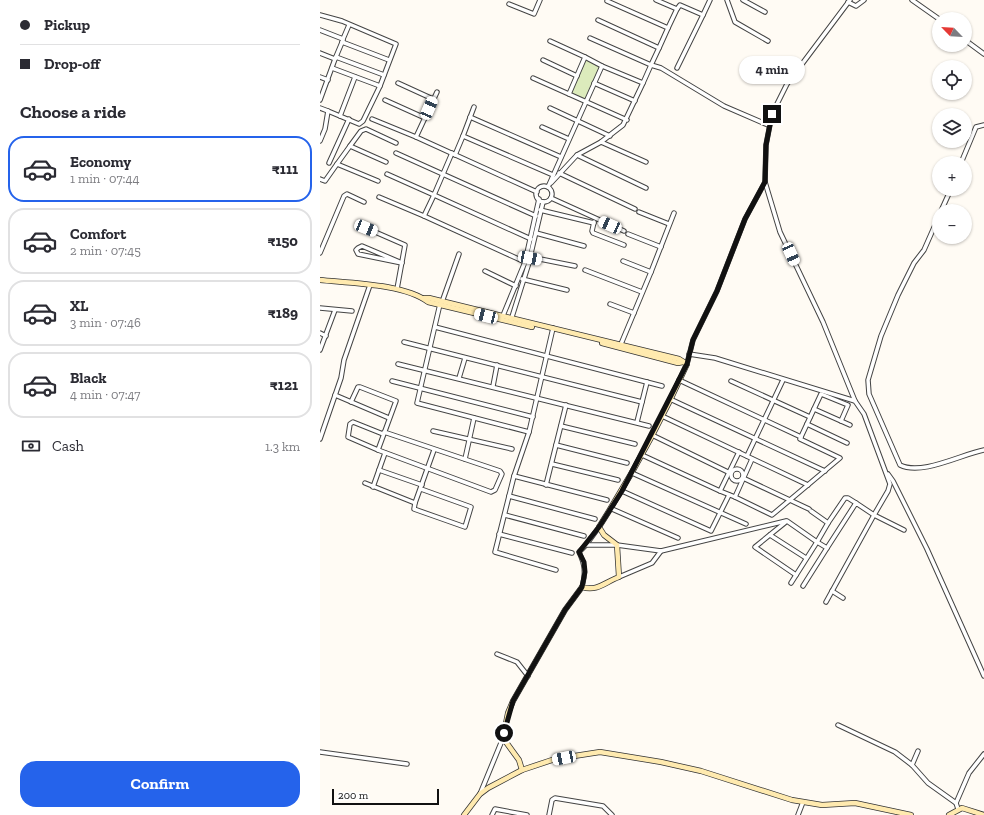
<!DOCTYPE html>
<meta charset="utf-8">
<style>
body{margin:0;font-family:"Zilla Slab",serif;background:#f2f2f3;color:#2b2b33;height:100vh;display:flex;flex-direction:column;font-size:15px;white-space:nowrap}
*{box-sizing:border-box;margin:0}
p{font-size:13px;color:#7c7c81}
.icon{flex:none;width:22px;height:22px;fill:none;stroke:currentColor;stroke-width:2;stroke-linecap:round;stroke-linejoin:round}
.map{position:relative;flex:1;overflow:hidden}
.panel{display:flex;flex-direction:column;background:#fff;width:320px}
.panel>*{flex:none}
.hud{display:grid;align-content:center;height:88px;padding:0 20px;background:#fff}
.needle{width:26px;rotate:295deg}
.controls{position:absolute;left:612px;top:12px;display:grid;gap:8px}
.controls a{display:grid;place-items:center;width:40px;height:40px;border-radius:50%;background:#fff;box-shadow:0 1px 3px #0004;font-size:20px}
.scale{position:absolute;left:12px;bottom:10px;width:107px;box-sizing:border-box;padding-left:4px;border:2px solid #111;border-top:0;font-size:11px;line-height:14px;white-space:nowrap;color:#111;-webkit-text-stroke:3px #fff;paint-order:stroke}
.end{position:absolute;width:18px;height:18px;margin:-9px;border:5px solid #111;background:#fff;box-shadow:0 0 0 2px #fff}
.from{border-radius:50%}
.bubble{position:absolute;height:28px;border-radius:14px;background:#fff;box-shadow:0 1px 3px #0004;font-size:13px;font-weight:800;line-height:28px;text-align:center}
.car{position:absolute;width:12px;height:24px;margin:-12px -6px;border-radius:5px;box-shadow:0 0 3px 1px #0007;background:linear-gradient(#fff 24%,#345 0 40%,#fff 0 76%,#345 0 86%,#fff 0)}
.hud b{display:flex;align-items:center;gap:14px;height:38px;font-size:15px}
.hud b+b{border-top:1px solid #e1e1e2}
.hud i{width:10px;height:10px;background:#2b2b33}
ul{padding:0;list-style:none}
li{display:flex;align-items:center;gap:12px;height:66px;margin:0 8px 6px;padding:0 12px;border:2px solid #e1e1e2;border-radius:16px}
li div{flex:1}
li b{display:block;font-size:15px}
li em{font-style:normal;font-weight:800}
li.active{border-color:#2563eb}
li>.icon{width:36px;height:36px;stroke-width:1.5}
h2{padding:0 20px;font-size:18px;line-height:48px}
.pay{display:flex;align-items:center;gap:10px;height:44px;padding:0 20px;font-size:15px}
.pay p{margin-inline-start:auto}
.button{display:flex;gap:8px;margin-top:auto;padding:8px 20px}
.button a{flex:1;height:46px;border-radius:16px;background:#2563eb;color:#fff;font-size:16px;font-weight:800;line-height:46px;text-align:center}
main{display:flex;flex:1;min-height:0}
.map>svg:first-child{display:block}
</style>
<main>
<section class="panel">
<div class="hud">
<b><i class="from"></i>Pickup</b>
<b><i></i>Drop-off</b>
</div>
<h2>Choose a ride</h2>
<ul>
<li class="active"><svg class="icon" aria-label="car" viewBox="0 0 24 24"><path d="M5 17H2v-5l4-1 3-4h7l3 4 3 1v5h-3M9 17h6M6 11h13"/><circle cx="7" cy="17" r="2"/><circle cx="17" cy="17" r="2"/></svg><div><b>Economy</b><p>1 min · 07:44</p></div><em>₹111</em></li>
<li><svg class="icon" aria-label="car" viewBox="0 0 24 24"><path d="M5 17H2v-5l4-1 3-4h7l3 4 3 1v5h-3M9 17h6M6 11h13"/><circle cx="7" cy="17" r="2"/><circle cx="17" cy="17" r="2"/></svg><div><b>Comfort</b><p>2 min · 07:45</p></div><em>₹150</em></li>
<li><svg class="icon" aria-label="car" viewBox="0 0 24 24"><path d="M5 17H2v-5l4-1 3-4h7l3 4 3 1v5h-3M9 17h6M6 11h13"/><circle cx="7" cy="17" r="2"/><circle cx="17" cy="17" r="2"/></svg><div><b>XL</b><p>3 min · 07:46</p></div><em>₹189</em></li>
<li><svg class="icon" aria-label="car" viewBox="0 0 24 24"><path d="M5 17H2v-5l4-1 3-4h7l3 4 3 1v5h-3M9 17h6M6 11h13"/><circle cx="7" cy="17" r="2"/><circle cx="17" cy="17" r="2"/></svg><div><b>Black</b><p>4 min · 07:47</p></div><em>₹121</em></li>
</ul>
<div class="pay"><svg class="icon" aria-label="cash" viewBox="0 0 24 24"><path d="M3 7h18v10H3z"/><circle cx="12" cy="12" r="2"/></svg>Cash<p>1.3 km</p></div>
<div class="button"><a>Confirm</a></div>
</section>
<div class="map">
<svg width="664" height="815" viewBox="0 0 664 815">
<rect width="100%" height="100%" fill="#fffbf4"/>
<polygon fill="#dcebbc" points="266,60 280,66 265,100 251,93"/>
<g fill="none" stroke-linecap="round" stroke-linejoin="round">
<g stroke="#444" stroke-width="5.5">
<g id="street">
<polyline points="336,0 357,9 360,5 383,15 390,0"/>
<polyline points="407,0 415,22 448,41"/>
<polyline points="423,0 445,12"/>
<polyline points="530,0 467,84 452,114 446,145 445,182 460,232 503,322 535,401"/>
<polyline points="592,0 619,19"/>
<polyline points="287,1 348,28 357,9"/>
<polyline points="528,2 536,6 544,0"/>
<polyline points="189,4 214,14 220,0"/>
<polyline points="0,15 22,21 76,44 60,86 43,121 39,124 8,111"/>
<polyline points="278,20 339,48 348,28"/>
<polyline points="0,30 23,39 29,25"/>
<polyline points="270,38 331,65 339,48"/>
<polyline points="645,40 664,54"/>
<polyline points="230,41 265,57 249,94"/>
<polyline points="22,42 69,60"/>
<polyline points="0,53 15,59 23,40"/>
<polyline points="16,57 64,75"/>
<polyline points="265,57 282,66"/>
<polyline points="223,60 257,76"/>
<polyline points="12,68 60,86"/>
<polyline points="357,68 383,15"/>
<polyline points="0,77 8,80"/>
<polyline points="213,78 307,120"/>
<polyline points="78,83 113,99"/>
<polyline points="274,83 315,101"/>
<polyline points="0,100 15,59"/>
<polyline points="65,100 105,118"/>
<polyline points="154,107 143,136 233,175"/>
<polyline points="0,108 8,111 5,129 0,141"/>
<polyline points="230,108 290,136"/>
<polyline points="20,116 35,77"/>
<polyline points="150,117 241,157"/>
<polyline points="52,119 96,137 117,92"/>
<polyline points="222,127 249,139"/>
<polyline points="96,137 217,192"/>
<polyline points="281,142 303,125 323,83"/>
<polyline points="30,146 41,131 46,129 76,143"/>
<polyline points="76,153 216,216"/>
<polyline points="135,155 143,136"/>
<polyline points="257,155 326,188"/>
<polyline points="9,163 29,119"/>
<polyline points="641,163 656,127 664,125"/>
<polyline points="17,164 30,146 66,162"/>
<polyline points="239,173 315,209"/>
<polyline points="67,174 114,195 132,153"/>
<polyline points="0,179 5,181 17,164 58,181"/>
<polyline points="231,183 257,155 281,142 326,162"/>
<circle cx="224" cy="194" r="8"/>
<polyline points="228,187 282,66 323,83 331,65 341,68 404,106 448,125"/>
<polyline points="59,197 104,216"/>
<polyline points="231,198 304,231"/>
<polyline points="220,210 274,223"/>
<polyline points="621,211 631,189"/>
<polyline points="319,212 349,224"/>
<path d="M619 216 604 250 594 263 578 295 561 336 548 380 549 394 580 465C602 476 642 454 664 450"/>
<polyline points="274,222 272,231 273,233 304,245"/>
<polyline points="46,228 85,245 77,289"/>
<polyline points="216,233 264,246"/>
<polyline points="308,234 341,247"/>
<polygon points="42,246 82,263 38,254 36,250 38,248"/>
<polyline points="0,253 24,196 27,194 44,202"/>
<polyline points="210,257 255,266"/>
<polyline points="303,261 331,272 354,213"/>
<polyline points="205,262 104,216 114,195 211,239"/>
<polyline points="265,270 322,292"/>
<polyline points="165,271 196,286"/>
<polyline points="202,279 247,290"/>
<polyline points="122,302 139,254"/>
<polyline points="120,304 97,403 209,432"/>
<polyline points="290,304 314,313"/>
<polyline points="0,308 32,311"/>
<polyline points="182,318 205,262 219,199"/>
<polyline points="191,320 208,266 223,202"/>
<polyline points="115,327 342,386"/>
<polyline points="233,328 209,432 194,476 175,552 236,570"/>
<polyline points="0,333 6,336"/>
<polyline points="84,342 322,402"/>
<polyline points="301,344 331,272"/>
<polyline points="0,350 15,310"/>
<polyline points="369,354 395,358 535,401 544,414 570,484 568,491 554,515 584,530"/>
<polyline points="78,364 329,426"/>
<polyline points="367,364 373,340 397,291 425,219 445,182"/>
<polyline points="139,378 145,358"/>
<polyline points="359,380 481,437"/>
<polyline points="72,381 213,417"/>
<polyline points="411,381 490,417"/>
<polyline points="173,386 177,365"/>
<polyline points="15,395 69,418"/>
<polyline points="350,399 505,471"/>
<polyline points="31,402 38,387 40,387 76,401 58,450 171,492 175,490 182,474 180,471 64,432"/>
<polyline points="494,409 530,425"/>
<polyline points="342,416 488,485"/>
<polyline points="317,422 327,382"/>
<polyline points="487,424 501,394 528,405 521,421"/>
<polyline points="241,426 315,444"/>
<polyline points="113,431 192,449"/>
<polyline points="332,435 410,473"/>
<polyline points="0,439 21,378 24,360 50,285"/>
<polyline points="236,445 307,463"/>
<polyline points="58,450 28,437 30,424 33,422 63,434"/>
<polyline points="322,455 400,491"/>
<polyline points="427,456 463,380"/>
<polyline points="145,459 154,418"/>
<polyline points="432,459 415,497 452,515 520,458 480,439 487,424 527,443"/>
<polyline points="232,464 298,480"/>
<circle cx="417" cy="475" r="6"/>
<polyline points="59,470 102,485"/>
<polyline points="312,473 426,524"/>
<polyline points="568,474 573,481 607,549 664,676"/>
<polyline points="194,476 287,500"/>
<polyline points="423,478 489,509"/>
<polyline points="45,483 95,503"/>
<polyline points="226,485 246,405"/>
<polyline points="53,487 65,453"/>
<polyline points="101,489 151,507 145,527 94,509 95,503 114,450"/>
<polyline points="302,491 391,531 409,495"/>
<polyline points="189,496 275,519"/>
<polyline points="415,497 400,491 419,452"/>
<polyline points="292,509 358,538"/>
<polyline points="185,515 264,536"/>
<polyline points="508,523 525,498 528,498 536,503"/>
<polyline points="179,534 252,553"/>
<polyline points="450,535 486,558"/>
<polyline points="266,545 279,527"/>
<polyline points="341,551 466,521"/>
<polyline points="476,575 435,547 467,521 497,542 508,523 491,511"/>
<polyline points="471,583 497,542 507,548 483,586"/>
<path d="M262 587C266 574 265 564 259 552L266 545H297L341 551 332 563 299 577"/>
<polyline points="512,591 523,598"/>
<polyline points="506,602 554,515 536,503 507,548"/>
<polyline points="177,654 197,662 208,676"/>
<polyline points="518,725 575,752 592,765"/>
<polyline points="598,751 592,765 608,783 636,803 638,809"/>
<polyline points="0,752 87,764"/>
<polyline points="160,794 183,738"/>
<polyline points="636,803 649,773 664,754"/>
<polyline points="172,815 175,809 207,815"/>
<polyline points="229,815 232,800 235,798 283,806 292,815"/>
<polyline points="478,815 483,802"/>
</g>
</g>
<g stroke="#333" stroke-width="6">
<g id="secondary">
<path d="M0 280C29 283 85 284 108 302L212 327"/>
<path d="M104 298H109L359 359 367 364C342 420 312 475 279 527L284 535 297 545 299 577C285 582 277 592 262 587L245 610 193 701 188 713 183 738 199 760 202 770"/>
<polyline points="282,343 358,363 363,362"/>
<polyline points="144,815 160,794 168,788 202,770 235,759 280,752 341,762 381,771 472,800 502,805 535,803 591,815"/>
<polyline points="629,815 642,808 664,815"/>
</g>
</g>
<use href="#street" stroke="#fff" stroke-width="3.5"/>
<use href="#secondary" stroke="#ffeaaf" stroke-width="4.5"/>
</g>
<g fill="none" stroke-linecap="round" stroke-linejoin="round">
<polyline stroke="#111" stroke-width="5" points="184,733 193,701 245,610 262,587 265,572 264,562 259,552 279,527 302,491 367,364 373,340 397,291 425,219 445,182 446,145 452,114"/>
</g>
</svg>
<div class="controls">
<a><svg class="needle" viewBox="-14 -14 28 28"><path d="M0-13l5 13h-10z" fill="#e53935"/><path d="M0 13l5-13h-10z" fill="#7c7c81"/></svg></a>
<a><svg class="icon" aria-label="locate" viewBox="0 0 24 24"><circle cx="12" cy="12" r="6"/><path d="M12 2v4M12 18v4M2 12h4M18 12h4"/></svg></a>
<a><svg class="icon" aria-label="layers" viewBox="0 0 24 24"><path d="M12 4l9 5-9 5-9-5zM3 14l9 5 9-5"/></svg></a>
<a>+</a>
<a>−</a>
</div>
<div class="scale">200 m</div>
<i class="end from" style="left:184px;top:733px"></i>
<i class="end" style="left:452px;top:114px"></i>
<div class="bubble" style="left:419px;top:56px;width:66px">4 min</div>
<i class="car" style="left:109px;top:108px;rotate:23deg"></i>
<i class="car" style="left:290px;top:225px;rotate:294deg"></i>
<i class="car" style="left:46px;top:228px;rotate:112deg"></i>
<i class="car" style="left:471px;top:254px;rotate:156deg"></i>
<i class="car" style="left:210px;top:258px;rotate:101deg"></i>
<i class="car" style="left:166px;top:316px;rotate:284deg"></i>
<i class="car" style="left:244px;top:758px;rotate:259deg"></i>
</div>
</main>
